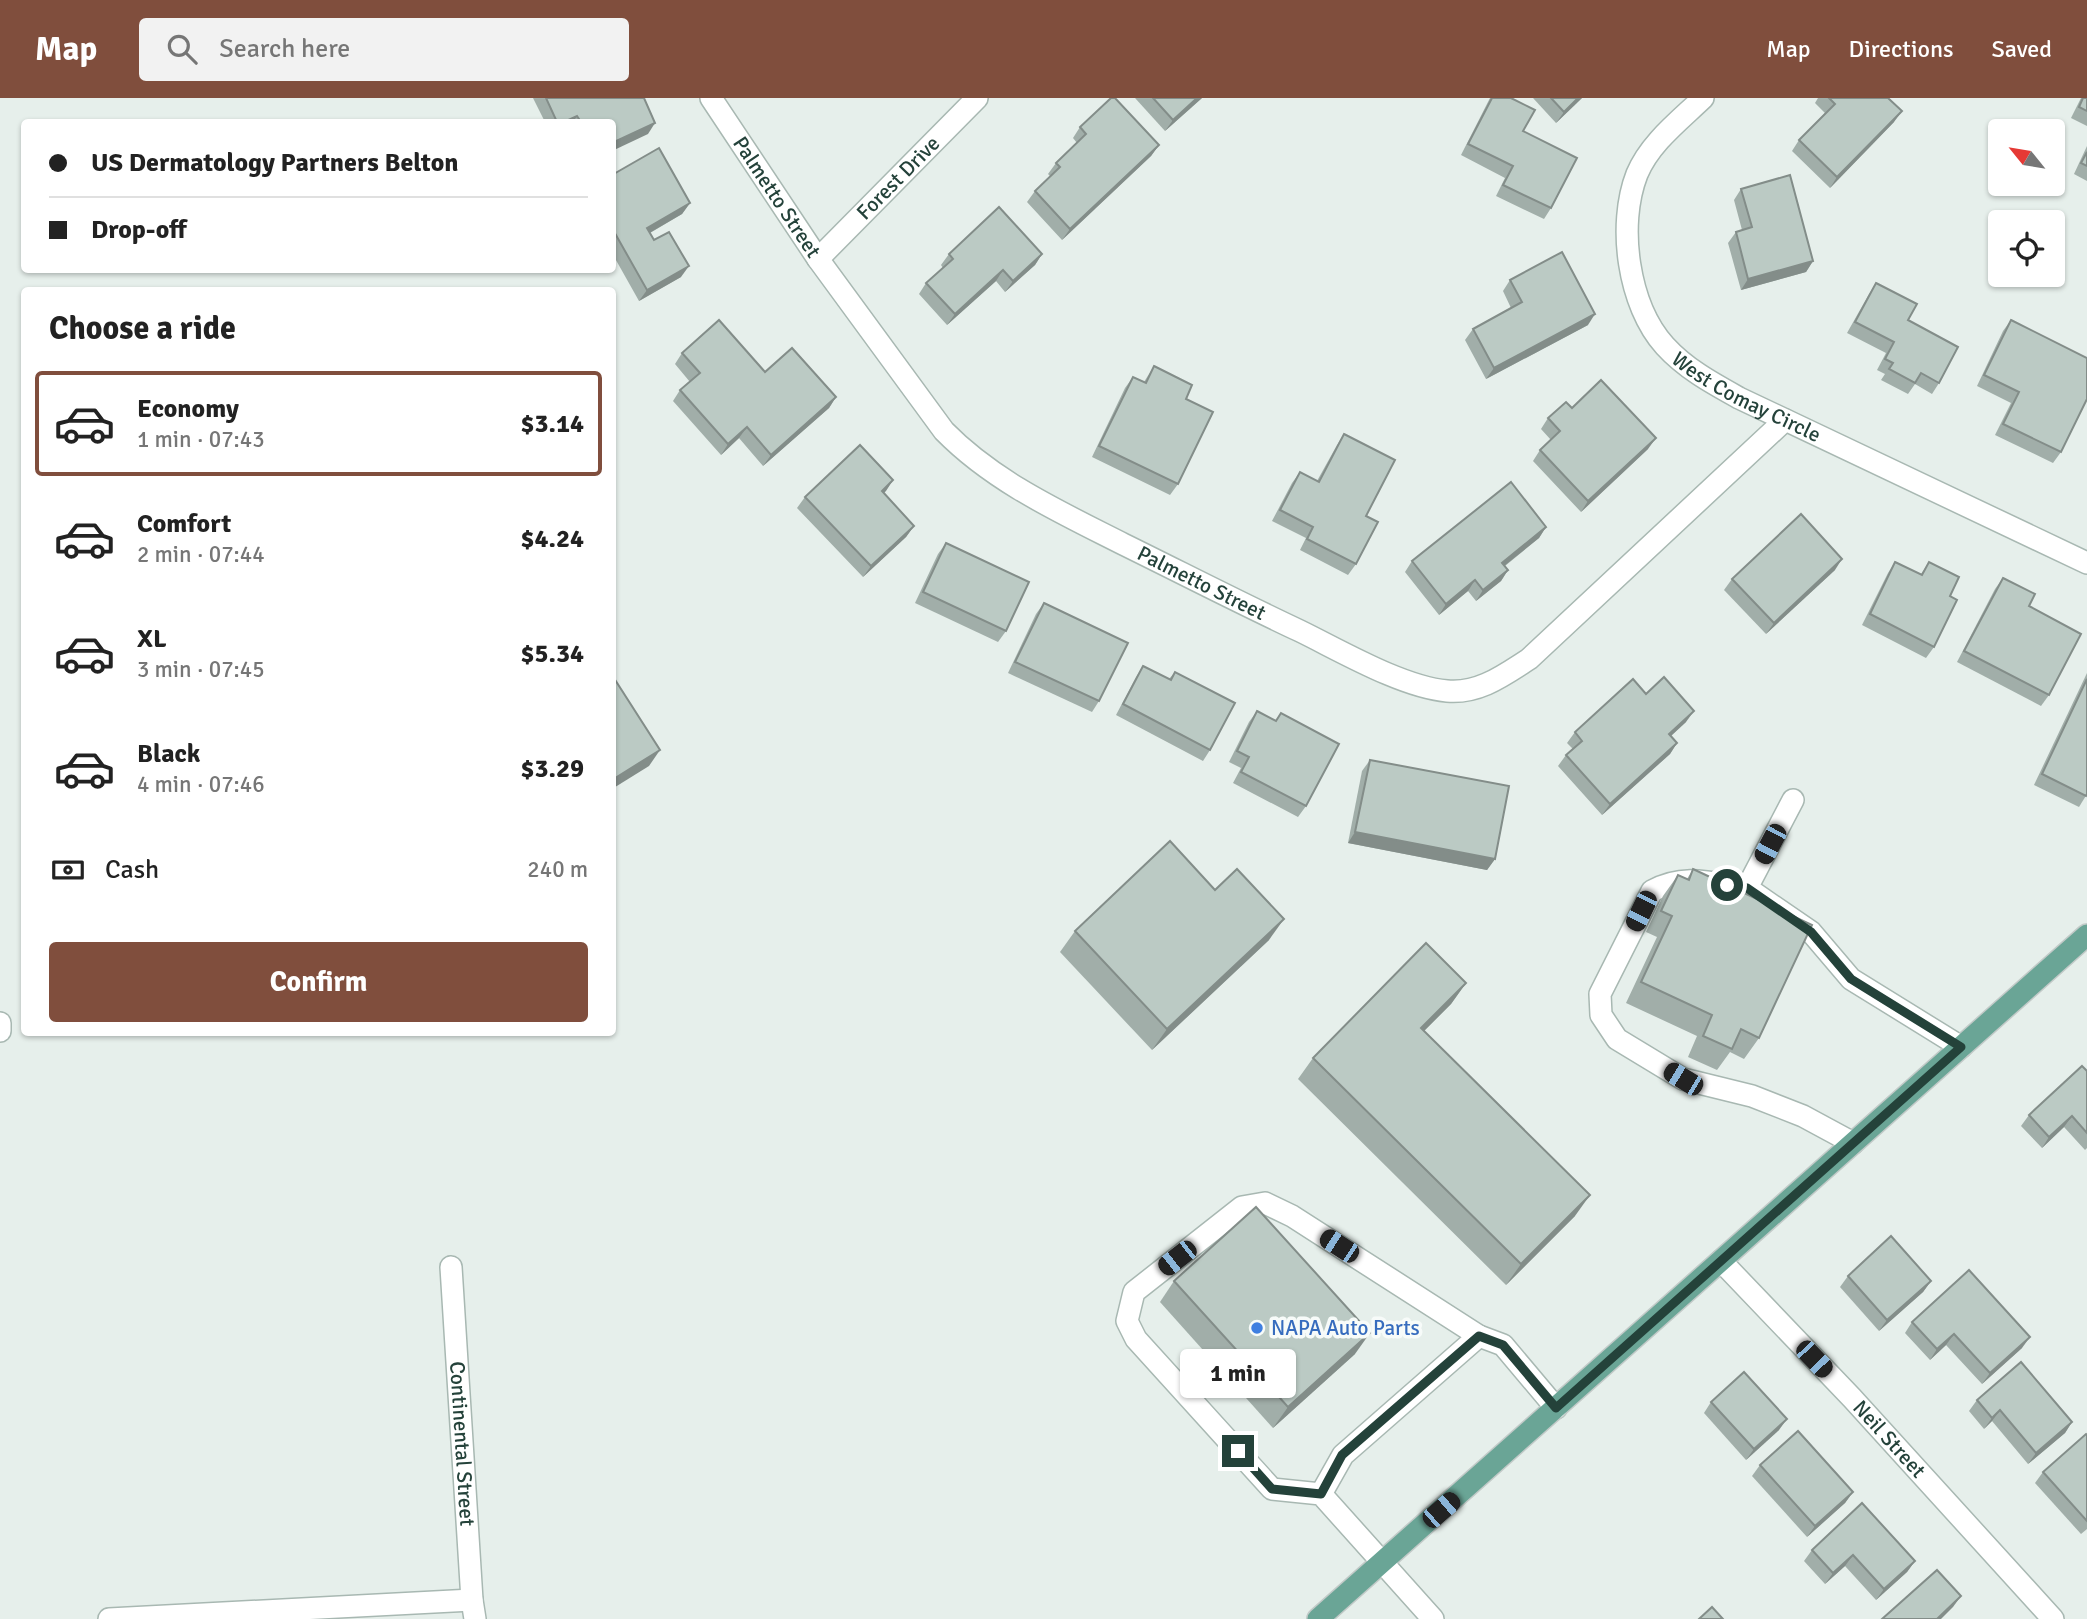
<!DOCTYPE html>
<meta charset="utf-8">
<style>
body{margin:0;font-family:Signika,sans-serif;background:#f2f2f2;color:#222;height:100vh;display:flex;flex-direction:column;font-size:26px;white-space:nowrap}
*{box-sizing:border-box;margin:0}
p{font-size:23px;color:#767676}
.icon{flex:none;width:38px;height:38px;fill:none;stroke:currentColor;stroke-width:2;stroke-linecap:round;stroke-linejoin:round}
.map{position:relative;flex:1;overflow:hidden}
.drawer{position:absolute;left:21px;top:189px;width:595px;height:749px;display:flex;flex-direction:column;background:#fff;border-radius:7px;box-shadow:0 2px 5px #0004}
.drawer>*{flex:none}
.top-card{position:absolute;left:21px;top:21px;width:595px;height:154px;border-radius:7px;box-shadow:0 2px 5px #0004;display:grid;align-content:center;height:154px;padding:0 28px;background:#fff}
.needle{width:46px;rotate:300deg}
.controls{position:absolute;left:1988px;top:21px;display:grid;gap:14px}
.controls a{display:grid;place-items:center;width:77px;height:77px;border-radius:7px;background:#fff;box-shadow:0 2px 5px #0004;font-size:35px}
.end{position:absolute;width:32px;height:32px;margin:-16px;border:9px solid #24423a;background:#fff;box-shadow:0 0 0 4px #fff}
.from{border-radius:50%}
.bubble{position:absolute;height:49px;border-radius:7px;background:#fff;box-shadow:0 2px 5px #0004;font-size:23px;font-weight:700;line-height:49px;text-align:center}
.car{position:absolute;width:21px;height:42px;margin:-21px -10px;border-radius:9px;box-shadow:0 0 5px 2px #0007;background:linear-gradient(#222 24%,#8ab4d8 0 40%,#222 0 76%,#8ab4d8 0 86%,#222 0)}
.top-card b{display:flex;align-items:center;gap:24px;height:66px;font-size:26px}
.top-card b+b{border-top:2px solid #e0e0e0}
.top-card i{width:18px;height:18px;background:#222}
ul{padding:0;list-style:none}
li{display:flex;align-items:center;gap:21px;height:105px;margin:0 14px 10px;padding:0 14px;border:4px solid transparent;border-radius:7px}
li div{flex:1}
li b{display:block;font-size:26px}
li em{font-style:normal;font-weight:700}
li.current{border-color:#804e3d}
li>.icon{width:63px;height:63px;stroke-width:1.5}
h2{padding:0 28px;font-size:32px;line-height:84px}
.pay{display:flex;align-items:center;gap:18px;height:77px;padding:0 28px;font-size:26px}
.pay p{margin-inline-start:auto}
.primary-button{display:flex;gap:14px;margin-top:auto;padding:14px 28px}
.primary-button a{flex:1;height:80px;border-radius:7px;background:#804e3d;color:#fff;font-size:28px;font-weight:700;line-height:80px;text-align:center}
header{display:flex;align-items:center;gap:42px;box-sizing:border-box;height:98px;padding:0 35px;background:#804e3d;color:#fff}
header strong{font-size:33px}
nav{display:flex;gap:38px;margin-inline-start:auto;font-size:24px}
.search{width:490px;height:63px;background:#f2f2f2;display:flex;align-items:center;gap:18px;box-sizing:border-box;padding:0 24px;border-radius:7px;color:#767676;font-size:26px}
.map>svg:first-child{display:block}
</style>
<header>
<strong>Map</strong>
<div class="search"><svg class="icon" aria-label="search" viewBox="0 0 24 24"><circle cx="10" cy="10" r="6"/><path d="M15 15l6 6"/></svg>Search here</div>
<nav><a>Map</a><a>Directions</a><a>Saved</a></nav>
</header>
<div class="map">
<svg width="2087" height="1521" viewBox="0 0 2087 1521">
<rect width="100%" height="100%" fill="#e6efeb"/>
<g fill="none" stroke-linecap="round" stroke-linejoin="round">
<g stroke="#a8b8b2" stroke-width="24">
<g id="minor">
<path id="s1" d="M711 0 818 161 944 333C994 384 1060 414 1123 446 1182 475 1240 505 1300 533 1341 553 1402 589 1447 593 1479 596 1504 577 1529 561L1785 322"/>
<path id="s2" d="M1703 0C1679 23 1650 45 1637 76 1617 127 1628 207 1665 248 1686 271 1712 285 1739 300L2087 465"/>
<path id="s3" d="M818 161 977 0"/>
<polyline points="1793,702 1747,790 1811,834 1851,881 1961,949"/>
<path d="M1747 790C1712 785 1684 775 1652 793L1600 896 1601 917 1617 941 1683 981 1752 998 1803 1018 1853 1045"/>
<polyline points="0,925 0,933"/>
<path id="s4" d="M1721 1163 1852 1300 2053 1521"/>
<path id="s5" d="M451 1169 472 1502 475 1521"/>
<polyline points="1321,1396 1343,1357 1479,1238"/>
<polyline points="109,1521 472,1502"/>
<polyline points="1433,1521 1321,1396 1272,1391 1136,1241 1127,1223 1134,1194 1242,1109 1265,1105 1292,1118 1479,1238 1503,1247 1556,1310"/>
</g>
</g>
<g stroke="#c2cac8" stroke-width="24">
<polyline id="major" points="1318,1521 2087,837"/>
</g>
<use href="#minor" stroke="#fff" stroke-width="21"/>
<use href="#major" stroke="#6aa596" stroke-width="21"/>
</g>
<g fill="#a1aea9">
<polygon points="533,0 644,0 648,36 612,24 545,24"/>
<polygon points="1135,0 1202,0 1165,33"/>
<polygon points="1490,0 1511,0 1551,110 1544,121 1496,98 1505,80 1461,57"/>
<polygon points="1533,0 1582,0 1556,25"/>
<polygon points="1818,0 1888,0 1894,24 1830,90 1792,53 1799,42 1825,15 1815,5"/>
<polygon points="2081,0 2087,0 2087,28 2071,20"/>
<polygon points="1080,29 1159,47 1151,58 1062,142 1027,104 1035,93 1050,78 1048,76 1056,65 1077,45 1073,40"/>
<polygon points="2087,48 2087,83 2074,76"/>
<polygon points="612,77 690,105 682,116 650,135 654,142 681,179 639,203 612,155"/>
<polygon points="1741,91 1813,163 1806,174 1741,192 1728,145 1736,134 1742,132 1734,102"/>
<polygon points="949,156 1042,156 1035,167 1005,194 996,183 947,227 919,196 926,185 943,170 941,167"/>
<polygon points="1510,182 1588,227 1486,281 1465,242 1473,231 1511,210 1503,193"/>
<polygon points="1876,185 1908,222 1939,285 1932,296 1915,286 1908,296 1881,282 1885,276 1877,272 1886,255 1847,235 1869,196"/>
<polygon points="2011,222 2061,354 2053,365 1995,337 2011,305 1977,288 2003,233"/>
<polygon points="682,255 765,274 836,299 829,310 763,368 739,340 721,357 673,303 680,292 690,284 675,266"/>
<polygon points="1154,268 1186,301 1178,386 1170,397 1092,359 1125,290 1133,279 1144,284"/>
<polygon points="1572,310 1648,351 1581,414 1533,363 1540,352 1551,342 1541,331 1548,320"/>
<polygon points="1344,336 1366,418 1356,466 1348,477 1300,452 1306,440 1272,423 1292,385 1300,374 1317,383 1337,347"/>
<polygon points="893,382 884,395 914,428 906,439 863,479 797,410 805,399"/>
<polygon points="1546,429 1539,440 1505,468 1508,472 1501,483 1476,503 1468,493 1439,517 1405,474 1412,463"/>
<polygon points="946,445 1006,533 998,544 915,505 938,456"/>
<polygon points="1895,464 1921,476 1929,464 1934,549 1926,560 1862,527 1888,475"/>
<polygon points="1835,472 1766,536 1724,492 1732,481"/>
<polygon points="2003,480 2029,508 2049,597 2041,608 1957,564 1995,491"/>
<polygon points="1044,505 1099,603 1092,614 1008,575 1036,516"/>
<polygon points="1143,568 1169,581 1175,574 1210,652 1203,663 1116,617 1136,579"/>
<polygon points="2087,575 2087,696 2079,709 2034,687"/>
<polygon points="1646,596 1686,624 1671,638 1677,645 1670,656 1602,717 1558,668 1566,657 1573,651 1567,645 1575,634"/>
<polygon points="1257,613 1275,623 1281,615 1306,708 1298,719 1233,685 1241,670 1229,664 1249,624"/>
<polygon points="1370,662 1495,761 1487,772 1348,745 1362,673"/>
<polygon points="1693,771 1759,940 1744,961 1730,954 1717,972 1688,959 1697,938 1626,905 1657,839 1646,834 1663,798 1678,777 1687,781"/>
<polygon points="1215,792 1269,842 1152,952 1060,854 1075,833"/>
<polygon points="1466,885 1451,906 1424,933 1575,1118 1506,1187 1298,981 1313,960"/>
<polygon points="2087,973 2087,1050 2085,1052 2064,1029 2042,1050 2021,1028 2029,1017"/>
<polygon points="1848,1178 1931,1183 1923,1194 1879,1233 1840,1189"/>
<polygon points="1174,1183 1355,1256 1273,1330 1160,1204"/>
<polygon points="1912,1224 2022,1250 1982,1286 1946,1247 1930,1262 1905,1235"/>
<polygon points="1977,1302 2072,1324 2065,1335 2028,1366 1992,1323 1984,1331 1969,1313"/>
<polygon points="1711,1304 1779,1332 1746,1362 1704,1315"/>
<polygon points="2087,1337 2087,1431 2081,1436 2035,1385 2043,1374"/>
<polygon points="1760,1367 1853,1394 1845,1405 1807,1439 1752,1378"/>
<polygon points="1812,1452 1915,1463 1907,1474 1876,1502 1845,1468 1825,1486 1804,1463"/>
</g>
<g fill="#838d89">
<polygon points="1197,0 1202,0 1165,33 1173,22"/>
<polygon points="1578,0 1582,0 1556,25 1564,14"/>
<polygon points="1902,13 1894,24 1830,90 1837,79"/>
<polygon points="577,18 573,24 564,24"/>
<polygon points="655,25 648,36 612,53 612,45"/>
<polygon points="1159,47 1151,58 1062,142 1070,131"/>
<polygon points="690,105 682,116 639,141 647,130"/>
<polygon points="1042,156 1035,167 1005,194 1013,183"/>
<polygon points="1813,163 1806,174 1741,192 1748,181"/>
<polygon points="689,168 681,179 639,203 647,192"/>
<polygon points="1003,172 996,183 947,227 955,216"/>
<polygon points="1595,216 1588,227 1486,281 1494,270"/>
<polygon points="836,299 829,310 763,368 771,357"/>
<polygon points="747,329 739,340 721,357 728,346"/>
<polygon points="1656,340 1648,351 1581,414 1588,403"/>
<polygon points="893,382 886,393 874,404 882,393"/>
<polygon points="914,428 906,439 863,479 871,468"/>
<polygon points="1546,429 1539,440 1494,476 1502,465"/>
<polygon points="1842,461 1835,472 1766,536 1774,525"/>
<polygon points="1508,472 1501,483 1476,503 1483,492"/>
<polygon points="1475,482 1468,493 1439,517 1446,506"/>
<polygon points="1694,613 1686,624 1661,647 1669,636"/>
<polygon points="1677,645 1670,656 1602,717 1610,706"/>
<polygon points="660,652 649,668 612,691 612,682"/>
<polygon points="1355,734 1495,761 1487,772 1348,745"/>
<polygon points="1284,821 1269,842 1152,952 1167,931"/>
<polygon points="1466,885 1451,906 1406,951 1421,930"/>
<polygon points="2072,1018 2064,1029 2042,1050 2049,1039"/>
<polygon points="1590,1097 1575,1118 1506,1187 1521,1166"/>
<polygon points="1931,1183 1923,1194 1879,1233 1887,1222"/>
<polygon points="1370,1235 1355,1256 1273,1330 1288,1309"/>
<polygon points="1954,1236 1946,1247 1930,1262 1937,1251"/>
<polygon points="2030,1239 2022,1250 1982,1286 1990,1275"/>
<polygon points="2000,1312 1992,1323 1984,1331 1992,1320"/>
<polygon points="1787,1321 1779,1332 1746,1362 1754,1351"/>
<polygon points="2072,1324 2065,1335 2028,1366 2036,1355"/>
<polygon points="1853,1394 1845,1405 1807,1439 1815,1428"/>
<polygon points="1853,1457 1845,1468 1825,1486 1833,1475"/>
<polygon points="1915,1463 1907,1474 1876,1502 1884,1491"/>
<polygon points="1961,1498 1953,1509 1941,1521 1937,1521"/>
</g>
<g fill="#bbcac4" stroke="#838d89" stroke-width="2">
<polygon points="546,0 644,0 655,25 612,45 612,24 581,24 577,18 564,24 557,24"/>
<polygon points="1111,0 1115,0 1159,47 1070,131 1035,93 1060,69 1056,65 1086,36 1080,29"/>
<polygon points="1153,0 1197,0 1173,22"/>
<polygon points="1492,0 1511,0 1535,12 1523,33 1577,60 1551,110 1503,87 1513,68 1468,46"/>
<polygon points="1551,0 1578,0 1564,14"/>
<polygon points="1829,0 1888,0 1902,13 1837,79 1799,42 1835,6"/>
<polygon points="2083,0 2087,0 2087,13 2079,9"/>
<polygon points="659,50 690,105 647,130 654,142 669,134 689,168 647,192 612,130 612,77"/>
<polygon points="2087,54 2087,68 2081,65"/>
<polygon points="1790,77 1813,163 1748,181 1736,134 1752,129 1741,91"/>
<polygon points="999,109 1042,156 1013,183 1003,172 955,216 926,185 953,161 949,156"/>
<polygon points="1562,154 1595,216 1494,270 1473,231 1522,204 1510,182"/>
<polygon points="1876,185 1917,206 1908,222 1958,249 1939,285 1921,275 1915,285 1889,271 1893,265 1885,261 1894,244 1855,224"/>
<polygon points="719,222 765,274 792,250 836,299 771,357 747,329 728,346 680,292 700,275 682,255"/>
<polygon points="2011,222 2087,260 2087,301 2061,354 2003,326 2019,294 1984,277"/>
<polygon points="1154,268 1192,287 1186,301 1213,314 1178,386 1099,348 1133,279 1146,285"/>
<polygon points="1601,282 1656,340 1588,403 1540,352 1560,333 1548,320 1566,304 1572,310"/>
<polygon points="1344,336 1395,362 1366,418 1378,424 1356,466 1307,441 1313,429 1280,412 1300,374 1319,384"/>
<polygon points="860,347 893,382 882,393 914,428 871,468 805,399"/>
<polygon points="1511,384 1546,429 1502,465 1508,472 1483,492 1475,482 1446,506 1412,463"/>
<polygon points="1801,416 1842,461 1774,525 1732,481"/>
<polygon points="946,445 1029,484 1006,533 923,494"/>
<polygon points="1895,464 1922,477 1929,464 1959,479 1950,498 1957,502 1934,549 1870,516"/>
<polygon points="2003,480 2035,496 2029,508 2081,536 2049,597 1964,553"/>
<polygon points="1044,505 1128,545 1099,603 1015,564"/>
<polygon points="1143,568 1171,582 1175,574 1235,605 1210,652 1123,606"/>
<polygon points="612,577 660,652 612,682"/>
<polygon points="1664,579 1694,613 1669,636 1677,645 1610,706 1566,657 1582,643 1575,634 1633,581 1646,596"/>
<polygon points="2087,581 2087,696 2086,698 2042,676"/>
<polygon points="1257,613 1276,623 1281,615 1339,646 1306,708 1241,674 1249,659 1237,653"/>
<polygon points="1370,662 1509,688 1495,761 1355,734"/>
<polygon points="1170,743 1215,792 1237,771 1284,821 1167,931 1075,833"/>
<polygon points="1693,771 1812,827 1759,940 1741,931 1732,951 1703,938 1712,917 1641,884 1672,818 1661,813 1678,777 1689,782"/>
<polygon points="1426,845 1466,885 1421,930 1590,1097 1521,1166 1313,960"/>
<polygon points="2082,968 2087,973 2087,1035 2072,1018 2049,1039 2029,1017"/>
<polygon points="1256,1109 1370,1235 1288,1309 1174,1183"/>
<polygon points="1891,1138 1931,1183 1887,1222 1848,1178"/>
<polygon points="1969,1172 2030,1239 1990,1275 1954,1236 1937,1251 1912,1224"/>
<polygon points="2021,1264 2072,1324 2036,1355 2000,1312 1992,1320 1977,1302"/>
<polygon points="1744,1274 1787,1321 1754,1351 1711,1304"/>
<polygon points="1798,1333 1853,1394 1815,1428 1760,1367"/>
<polygon points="2086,1336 2087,1337 2087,1423 2043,1374"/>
<polygon points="1862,1405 1915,1463 1884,1491 1853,1457 1833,1475 1812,1452"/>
<polygon points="1937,1472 1961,1498 1938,1520 1939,1521 1882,1521"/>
<polygon points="1712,1509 1723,1521 1699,1521"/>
</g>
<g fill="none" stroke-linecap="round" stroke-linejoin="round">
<polyline stroke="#24423a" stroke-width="9" points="1238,1353 1272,1391 1321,1396 1342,1357 1479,1238 1503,1247 1556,1310 1961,949 1851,881 1811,834 1747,790 1727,787"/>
</g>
<circle fill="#3f7fe0" stroke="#f7fbf9" stroke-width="2.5" cx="1257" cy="1230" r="7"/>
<g text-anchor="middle" stroke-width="7" stroke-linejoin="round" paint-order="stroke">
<g font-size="21" fill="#24423a" stroke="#f7fbf9">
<text dy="7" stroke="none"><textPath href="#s3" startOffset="114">Forest Drive</textPath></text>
<text dy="7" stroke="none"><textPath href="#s1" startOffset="119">Palmetto Street</textPath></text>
<text dy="7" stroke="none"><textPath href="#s2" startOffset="380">West Comay Circle</textPath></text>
<text dy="7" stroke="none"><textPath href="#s1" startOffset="707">Palmetto Street</textPath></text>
<text dy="7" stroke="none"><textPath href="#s4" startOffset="245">Neil Street</textPath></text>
<text dy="7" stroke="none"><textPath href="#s5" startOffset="177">Continental Street</textPath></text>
</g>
<g font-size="21" fill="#366cbe" stroke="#f7fbf9" text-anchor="start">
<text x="1271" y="1237">NAPA Auto Parts</text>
</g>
</g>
</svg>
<div class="controls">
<a><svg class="needle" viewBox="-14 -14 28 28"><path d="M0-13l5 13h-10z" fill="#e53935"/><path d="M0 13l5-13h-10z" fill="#767676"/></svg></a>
<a><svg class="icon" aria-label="locate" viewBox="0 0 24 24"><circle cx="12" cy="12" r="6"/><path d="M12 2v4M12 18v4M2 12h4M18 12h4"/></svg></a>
</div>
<i class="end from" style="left:1727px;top:787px"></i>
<i class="end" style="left:1238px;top:1353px"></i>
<div class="bubble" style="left:1180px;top:1251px;width:116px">1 min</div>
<i class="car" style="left:1770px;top:746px;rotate:208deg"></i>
<i class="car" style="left:1641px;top:813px;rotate:206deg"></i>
<i class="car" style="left:1683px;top:981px;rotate:301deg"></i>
<i class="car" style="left:1339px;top:1148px;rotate:303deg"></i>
<i class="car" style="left:1177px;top:1160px;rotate:232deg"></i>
<i class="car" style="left:1814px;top:1261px;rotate:136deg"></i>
<i class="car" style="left:1441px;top:1412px;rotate:49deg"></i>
<div class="top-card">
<b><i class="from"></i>US Dermatology Partners Belton</b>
<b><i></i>Drop-off</b>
</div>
<section class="drawer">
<h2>Choose a ride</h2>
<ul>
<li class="current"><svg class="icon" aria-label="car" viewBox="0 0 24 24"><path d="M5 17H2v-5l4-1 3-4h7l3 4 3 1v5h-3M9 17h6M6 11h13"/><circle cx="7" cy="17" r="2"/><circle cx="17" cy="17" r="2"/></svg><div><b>Economy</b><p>1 min · 07:43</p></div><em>$3.14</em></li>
<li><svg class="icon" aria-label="car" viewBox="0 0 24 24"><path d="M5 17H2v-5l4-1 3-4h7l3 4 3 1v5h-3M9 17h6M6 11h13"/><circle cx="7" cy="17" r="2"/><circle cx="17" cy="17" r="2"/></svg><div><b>Comfort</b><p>2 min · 07:44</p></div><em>$4.24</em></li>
<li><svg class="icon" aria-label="car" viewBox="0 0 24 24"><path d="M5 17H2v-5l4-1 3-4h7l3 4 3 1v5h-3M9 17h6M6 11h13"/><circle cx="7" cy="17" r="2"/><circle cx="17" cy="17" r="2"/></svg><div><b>XL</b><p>3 min · 07:45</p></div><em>$5.34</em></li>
<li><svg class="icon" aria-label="car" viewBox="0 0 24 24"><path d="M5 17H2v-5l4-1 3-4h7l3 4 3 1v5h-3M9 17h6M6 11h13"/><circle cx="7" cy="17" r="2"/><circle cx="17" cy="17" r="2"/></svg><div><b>Black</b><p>4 min · 07:46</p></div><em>$3.29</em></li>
</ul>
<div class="pay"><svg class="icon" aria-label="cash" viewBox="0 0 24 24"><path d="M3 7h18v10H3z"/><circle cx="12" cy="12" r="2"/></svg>Cash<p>240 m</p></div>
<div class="primary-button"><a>Confirm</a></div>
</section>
</div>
